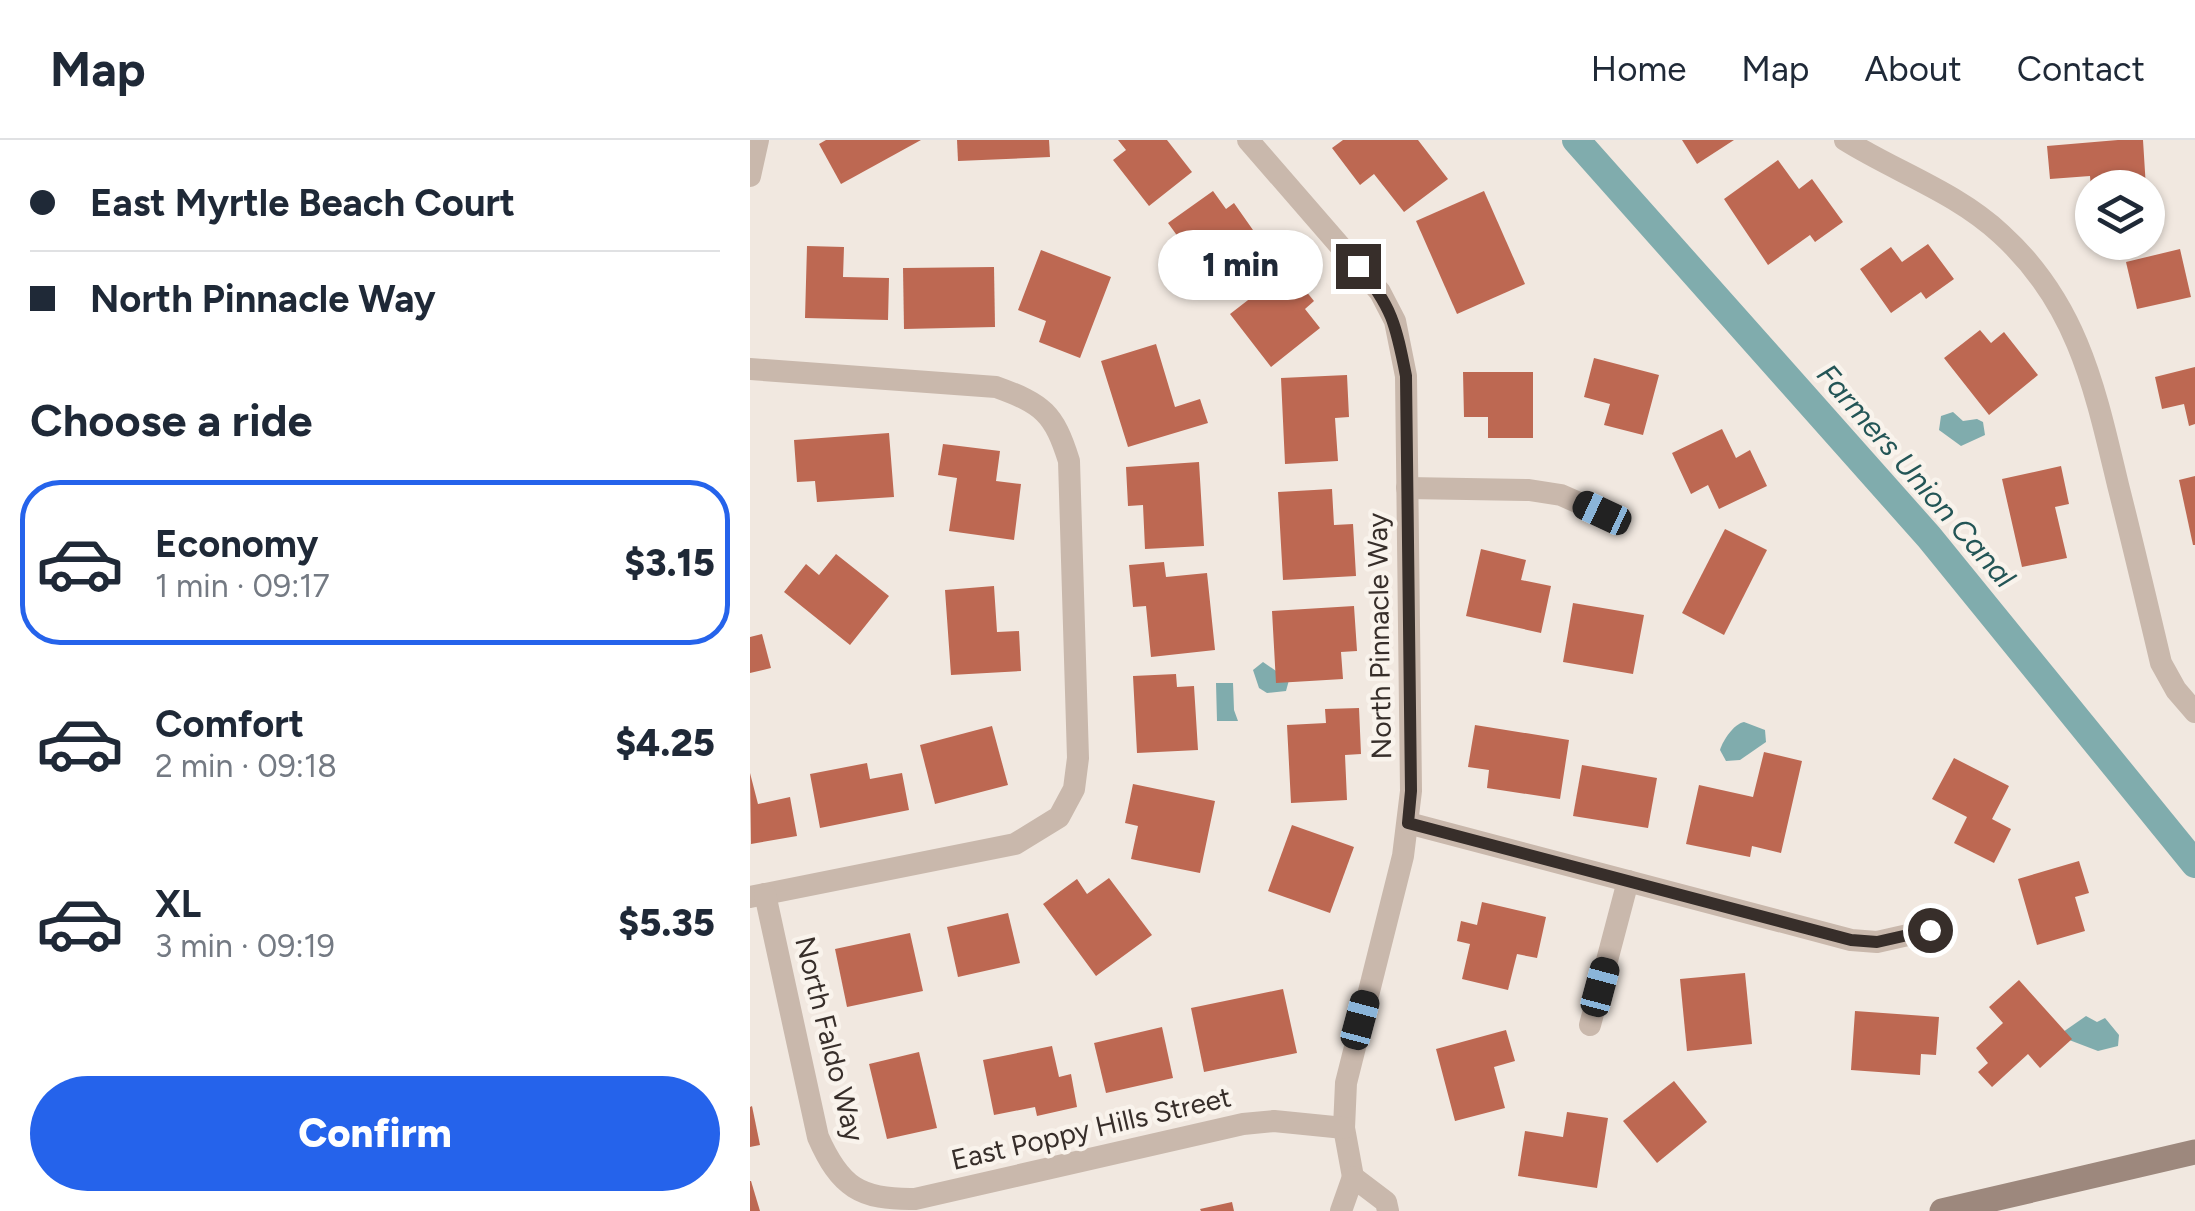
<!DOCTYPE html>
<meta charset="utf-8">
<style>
body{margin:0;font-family:Figtree,sans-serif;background:#f2f2f3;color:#1f2937;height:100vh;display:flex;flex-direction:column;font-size:38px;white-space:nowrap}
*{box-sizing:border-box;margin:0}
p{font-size:32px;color:#747a83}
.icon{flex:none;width:55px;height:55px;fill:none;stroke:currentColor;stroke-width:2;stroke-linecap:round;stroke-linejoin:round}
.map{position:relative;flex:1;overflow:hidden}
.drawer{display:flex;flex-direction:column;background:#fff;width:750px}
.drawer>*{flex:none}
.banner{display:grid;align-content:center;height:220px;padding:0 30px;background:#fff}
.buttons{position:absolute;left:1325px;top:30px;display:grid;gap:20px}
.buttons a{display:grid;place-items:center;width:90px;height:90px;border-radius:50%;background:#fff;box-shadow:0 2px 8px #0004;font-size:50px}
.end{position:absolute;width:45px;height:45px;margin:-22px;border:12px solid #372e2a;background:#fff;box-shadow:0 0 0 5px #fff}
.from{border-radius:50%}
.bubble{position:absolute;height:70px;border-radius:35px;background:#fff;box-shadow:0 2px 8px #0004;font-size:32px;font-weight:800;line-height:70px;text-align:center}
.car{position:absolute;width:30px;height:60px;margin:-30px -15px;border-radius:12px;box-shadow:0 0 8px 2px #0007;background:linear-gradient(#222 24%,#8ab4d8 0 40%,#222 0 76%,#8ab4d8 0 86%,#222 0)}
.banner b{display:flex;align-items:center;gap:35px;height:95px;font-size:38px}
.banner b+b{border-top:2px solid #e0e1e3}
.banner i{width:25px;height:25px;background:#1f2937}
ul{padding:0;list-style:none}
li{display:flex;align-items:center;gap:30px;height:165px;margin:0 20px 15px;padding:0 10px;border:5px solid transparent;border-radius:40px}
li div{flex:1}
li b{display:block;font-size:38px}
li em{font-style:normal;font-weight:800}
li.active{border-color:#2563eb}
li>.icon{width:90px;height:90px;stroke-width:1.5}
h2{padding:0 30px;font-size:45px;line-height:120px}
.action{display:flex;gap:20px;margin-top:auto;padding:20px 30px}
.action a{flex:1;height:115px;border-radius:60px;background:#2563eb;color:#fff;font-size:40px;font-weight:800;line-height:115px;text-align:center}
header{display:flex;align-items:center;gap:60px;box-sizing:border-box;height:140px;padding:0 50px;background:#fff;border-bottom:2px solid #e0e1e3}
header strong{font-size:48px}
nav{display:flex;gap:55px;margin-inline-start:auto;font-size:35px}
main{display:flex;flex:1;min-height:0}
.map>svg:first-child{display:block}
</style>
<header>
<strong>Map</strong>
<nav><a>Home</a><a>Map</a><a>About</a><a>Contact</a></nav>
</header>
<main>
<section class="drawer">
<div class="banner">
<b><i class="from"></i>East Myrtle Beach Court</b>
<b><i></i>North Pinnacle Way</b>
</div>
<h2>Choose a ride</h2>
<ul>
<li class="active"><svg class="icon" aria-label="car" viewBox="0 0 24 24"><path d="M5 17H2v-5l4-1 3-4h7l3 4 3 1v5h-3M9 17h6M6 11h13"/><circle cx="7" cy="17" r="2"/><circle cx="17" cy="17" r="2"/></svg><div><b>Economy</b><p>1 min · 09:17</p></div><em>$3.15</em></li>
<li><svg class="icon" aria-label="car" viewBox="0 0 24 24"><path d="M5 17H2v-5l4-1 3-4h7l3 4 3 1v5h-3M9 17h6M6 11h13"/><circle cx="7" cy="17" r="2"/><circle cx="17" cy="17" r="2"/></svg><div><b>Comfort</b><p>2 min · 09:18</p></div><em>$4.25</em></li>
<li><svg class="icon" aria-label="car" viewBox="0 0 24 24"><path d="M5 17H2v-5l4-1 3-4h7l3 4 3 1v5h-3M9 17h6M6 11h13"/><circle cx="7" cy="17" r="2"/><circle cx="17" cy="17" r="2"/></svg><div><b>XL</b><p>3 min · 09:19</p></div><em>$5.35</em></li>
</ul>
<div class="action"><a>Confirm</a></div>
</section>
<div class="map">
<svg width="1445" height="1071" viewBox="0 0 1445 1071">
<rect width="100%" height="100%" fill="#f1e8e0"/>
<g fill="#80acad">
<polygon points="1203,272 1213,281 1227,279 1233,282 1235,295 1211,306 1189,290 1191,276"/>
<polygon points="513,522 539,540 536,551 517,553 509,548 503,530"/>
<polygon points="466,543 483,543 484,570 488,581 467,581"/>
<path d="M994 582 1015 590 1016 602 990 620 976 621 970 610C973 600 984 584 994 582Z"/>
<polygon points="1336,876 1347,882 1355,878 1369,895 1368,906 1348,911 1314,898 1313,892"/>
</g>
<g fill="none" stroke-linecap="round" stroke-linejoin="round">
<polyline stroke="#80acad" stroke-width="28" points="826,0 1179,397 1445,724"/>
</g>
<g fill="#bd6852">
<polygon points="76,0 171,0 91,44 69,4"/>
<polygon points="207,0 299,0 300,17 208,21"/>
<polygon points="368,0 417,0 442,32 399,66 363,20 376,10"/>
<polygon points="593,0 668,0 698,39 654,72 624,34 610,45 582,8"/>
<polygon points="932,0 984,0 947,24"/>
<polygon points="1368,0 1393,0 1396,48 1341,48 1340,36 1300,39 1297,6"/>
<polygon points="1028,20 1049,49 1062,39 1093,82 1065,102 1060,95 1018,125 974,59"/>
<polygon points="463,51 476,69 484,63 510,100 457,137 418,83"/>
<polygon points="734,51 775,144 707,174 666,81"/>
<polygon points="1178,104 1204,139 1176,159 1171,152 1141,173 1110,129 1141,107 1152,122"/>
<polygon points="57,106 94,107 93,137 139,138 138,180 55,178"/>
<polygon points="1430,109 1441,157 1387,169 1376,122"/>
<polygon points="291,110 361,137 330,218 289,202 296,181 268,170"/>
<polygon points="244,127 245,187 154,189 153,128"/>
<polygon points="538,129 564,161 555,169 570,188 521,227 480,174"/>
<polygon points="1230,190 1241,203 1254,192 1288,235 1239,275 1194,218"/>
<polygon points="406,204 425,267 450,259 458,283 378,307 351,221"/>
<polygon points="844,218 909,235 893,295 854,285 860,264 834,257"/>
<polygon points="1445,227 1445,284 1439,286 1434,264 1412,269 1405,237"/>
<polygon points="713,232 783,232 783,298 738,298 738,277 714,277"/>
<polygon points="597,235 599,277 585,278 588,321 535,324 531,238"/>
<polygon points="972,289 986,318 1000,310 1017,346 969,369 958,345 941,354 922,313"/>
<polygon points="139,293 144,357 67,362 65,341 47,342 44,300"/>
<polygon points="193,304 250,311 246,341 271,344 264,400 199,391 207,338 188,335"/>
<polygon points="449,322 454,406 395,409 393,365 378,366 376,327"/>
<polygon points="1311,326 1319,364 1305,367 1317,418 1272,427 1252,339"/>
<polygon points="1445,336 1445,405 1443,405 1429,340"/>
<polygon points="582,349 584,385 603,384 606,436 533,440 528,352"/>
<polygon points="975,389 1017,410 974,495 932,473"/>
<polygon points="731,409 776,420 771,440 801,446 791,493 716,476"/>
<polygon points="86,414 139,456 100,505 34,452 56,424 69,435"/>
<polygon points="414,422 416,437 457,433 465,510 401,517 396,466 383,467 379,425"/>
<polygon points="244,446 247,492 269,491 271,531 201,535 195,450"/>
<polygon points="823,463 894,475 883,534 813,522"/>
<polygon points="604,466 607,511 591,512 593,539 526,543 522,471"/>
<polygon points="12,494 21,528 0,533 0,497"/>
<polygon points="426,534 427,547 444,546 448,610 387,613 383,536"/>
<polygon points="609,568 611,614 595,615 597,660 541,663 537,585 576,583 575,569"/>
<polygon points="725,585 819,600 810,659 737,648 739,630 718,627"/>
<polygon points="242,586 258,645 185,664 170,605"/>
<polygon points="1014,612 1052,621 1031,713 1002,706 1000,717 936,704 949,645 1003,657"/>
<polygon points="1204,618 1259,646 1242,679 1261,689 1244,723 1204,703 1217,677 1182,659"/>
<polygon points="117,623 120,639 152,633 159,670 70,688 60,634"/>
<polygon points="832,625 907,638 898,688 823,676"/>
<polygon points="0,633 8,664 40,657 47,696 1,704"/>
<polygon points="383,644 465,661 450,733 381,719 388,686 375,683"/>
<polygon points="542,685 604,707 580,773 518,751"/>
<polygon points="1329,721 1339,753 1325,757 1335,791 1287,805 1268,739"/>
<polygon points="359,738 402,795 346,836 293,764 327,739 337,754"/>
<polygon points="732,762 796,777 787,818 767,814 758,850 712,839 720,804 707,801 711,781 727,785"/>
<polygon points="258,773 270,823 208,837 197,787"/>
<polygon points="160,793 173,851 97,867 85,809"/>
<polygon points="995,833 1002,904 937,911 930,839"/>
<polygon points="1269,840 1322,899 1290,928 1278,914 1242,947 1228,932 1238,923 1226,908 1253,883 1239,867"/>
<polygon points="533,849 547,913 454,932 441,868"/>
<polygon points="1105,871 1189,877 1186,915 1171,914 1170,935 1101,930"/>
<polygon points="412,887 423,938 356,953 344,903"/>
<polygon points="756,890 765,921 744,927 755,968 705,981 686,909"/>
<polygon points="302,906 309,937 321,934 327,967 287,976 285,967 244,975 233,920"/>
<polygon points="169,912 187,988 137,999 119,924"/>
<polygon points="924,941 957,982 907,1023 873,981"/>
<polygon points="2,966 10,1005 0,1007 0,967"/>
<polygon points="817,972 858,978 847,1048 768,1036 775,991 813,997"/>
<polygon points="0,1041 1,1041 10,1071 0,1071"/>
<polygon points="482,1062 484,1071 451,1071 450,1069"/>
</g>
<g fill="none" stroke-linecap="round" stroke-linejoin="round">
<g stroke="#c9b8ac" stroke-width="22">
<polyline points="498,0 630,152 645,181 656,236 661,651 653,716 596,943 594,988 603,1037"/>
<path d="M1095 0C1146 32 1206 52 1251 94 1328 164 1345 249 1368 345 1383 404 1397 464 1411 523L1426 550 1445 572"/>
<polyline points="0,36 8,0"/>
<path d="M0 229 246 247C293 264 304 273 319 321L328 618 324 649 309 677 265 704 0 757"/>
<polyline points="657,348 779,350 811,355 852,373"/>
<polyline points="658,683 1101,800 1127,802 1180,790"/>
<path d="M15 754 68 997C90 1047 110 1060 165 1059L493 984 524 981 594 988"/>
<polyline points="840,885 878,741"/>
<polyline points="591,1071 603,1037 636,1062 638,1071"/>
</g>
<polyline stroke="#9d887d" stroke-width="25" points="1192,1071 1445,1012"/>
</g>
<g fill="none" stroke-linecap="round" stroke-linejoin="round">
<path stroke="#372e2a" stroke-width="12" d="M608 126C642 166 646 185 656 236L661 651 658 683 1101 800 1127 802 1180 790"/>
</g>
<g text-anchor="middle" stroke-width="9" stroke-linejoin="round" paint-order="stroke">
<g font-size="28" fill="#372e2a" stroke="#f9f3ec">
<text transform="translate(629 496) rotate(-91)" y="10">North Pinnacle Way</text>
<text transform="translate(80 899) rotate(76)" y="10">North Faldo Way</text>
<text transform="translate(341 988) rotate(-13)" y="10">East Poppy Hills Street</text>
</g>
<g font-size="30" font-style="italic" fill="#235556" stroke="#f9f3ec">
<text transform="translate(1166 336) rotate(49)" y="10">Farmers Union Canal</text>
</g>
</g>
</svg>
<div class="buttons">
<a><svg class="icon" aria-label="layers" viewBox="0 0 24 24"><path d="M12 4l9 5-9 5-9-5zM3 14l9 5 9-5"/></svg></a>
</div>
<i class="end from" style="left:1180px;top:790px"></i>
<i class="end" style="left:608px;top:126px"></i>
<div class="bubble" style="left:408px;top:90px;width:165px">1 min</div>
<i class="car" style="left:852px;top:373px;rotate:295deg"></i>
<i class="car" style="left:850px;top:847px;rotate:15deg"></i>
<i class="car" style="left:610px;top:880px;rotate:15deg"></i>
</div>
</main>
